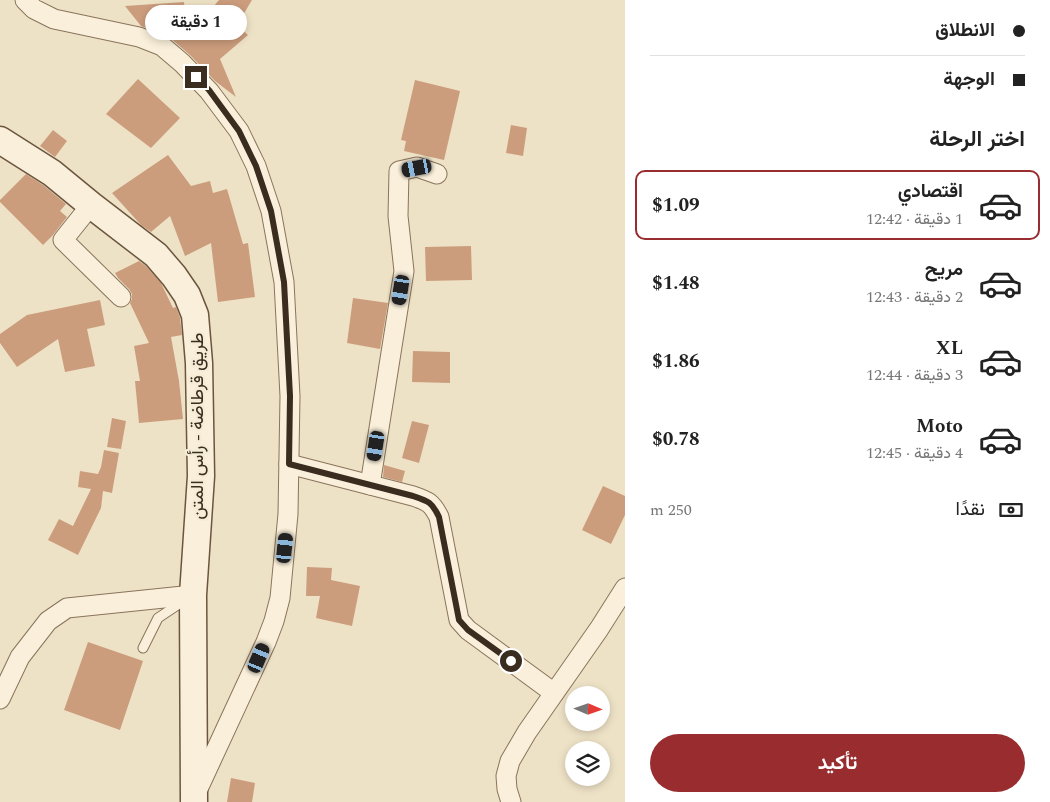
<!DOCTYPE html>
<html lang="ar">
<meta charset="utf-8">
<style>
body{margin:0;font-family:Spectral,Vazirmatn,serif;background:#f6f6f6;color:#222;direction:rtl;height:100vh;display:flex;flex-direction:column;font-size:19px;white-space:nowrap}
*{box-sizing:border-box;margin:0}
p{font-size:16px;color:#767676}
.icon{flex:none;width:28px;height:28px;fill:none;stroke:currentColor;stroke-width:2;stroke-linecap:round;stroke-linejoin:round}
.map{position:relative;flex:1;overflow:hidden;direction:ltr}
.sheet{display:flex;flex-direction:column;background:#fff;width:425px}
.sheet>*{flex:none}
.banner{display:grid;align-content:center;height:110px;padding:0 25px;background:#fff}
.needle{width:32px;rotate:92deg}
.buttons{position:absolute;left:565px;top:686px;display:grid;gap:10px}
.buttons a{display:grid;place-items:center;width:45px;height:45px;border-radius:50%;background:#fff;box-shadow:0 2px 8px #0003;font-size:25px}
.end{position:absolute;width:22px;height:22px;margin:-11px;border:6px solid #3a2c1f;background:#fff;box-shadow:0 0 0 2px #fff}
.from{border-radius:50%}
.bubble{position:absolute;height:35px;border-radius:18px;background:#fff;box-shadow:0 2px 8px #0003;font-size:16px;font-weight:700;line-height:35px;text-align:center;direction:rtl}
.car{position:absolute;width:15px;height:30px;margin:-15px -8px;border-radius:6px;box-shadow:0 0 4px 1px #0007;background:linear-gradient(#222 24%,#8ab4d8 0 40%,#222 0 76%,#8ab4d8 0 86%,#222 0)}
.banner b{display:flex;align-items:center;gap:18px;height:48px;font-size:19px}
.banner b+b{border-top:1px solid #e0e0e0}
.banner i{width:12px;height:12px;background:#222}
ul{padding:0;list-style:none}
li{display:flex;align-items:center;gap:15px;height:70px;margin:0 10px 8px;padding:0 15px;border:2px solid transparent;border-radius:10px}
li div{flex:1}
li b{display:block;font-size:19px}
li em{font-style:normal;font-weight:700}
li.on{border-color:#982c2e}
li>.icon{width:45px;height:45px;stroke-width:1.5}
h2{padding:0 25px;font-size:22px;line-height:60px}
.pay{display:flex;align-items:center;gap:12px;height:55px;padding:0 25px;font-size:19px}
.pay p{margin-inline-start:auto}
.cta{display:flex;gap:10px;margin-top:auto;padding:10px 25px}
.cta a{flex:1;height:58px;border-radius:30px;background:#982c2e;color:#fff;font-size:20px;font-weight:700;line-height:58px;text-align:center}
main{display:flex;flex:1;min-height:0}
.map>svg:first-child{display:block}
</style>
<main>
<section class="sheet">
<div class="banner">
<b><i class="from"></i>الانطلاق</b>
<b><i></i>الوجهة</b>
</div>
<h2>اختر الرحلة</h2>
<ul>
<li class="on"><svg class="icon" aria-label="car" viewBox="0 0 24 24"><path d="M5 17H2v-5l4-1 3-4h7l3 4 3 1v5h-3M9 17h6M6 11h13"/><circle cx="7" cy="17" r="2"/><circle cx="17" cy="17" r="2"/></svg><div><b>اقتصادي</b><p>1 دقيقة · 12:42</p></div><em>$1.09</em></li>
<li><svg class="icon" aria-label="car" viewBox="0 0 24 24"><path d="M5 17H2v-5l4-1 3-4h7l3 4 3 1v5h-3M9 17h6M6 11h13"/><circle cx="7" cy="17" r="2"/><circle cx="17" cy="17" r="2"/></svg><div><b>مريح</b><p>2 دقيقة · 12:43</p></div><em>$1.48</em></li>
<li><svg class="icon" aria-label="car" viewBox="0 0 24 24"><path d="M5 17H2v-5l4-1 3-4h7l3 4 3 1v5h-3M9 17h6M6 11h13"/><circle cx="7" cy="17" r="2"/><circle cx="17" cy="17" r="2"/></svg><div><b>XL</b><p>3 دقيقة · 12:44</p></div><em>$1.86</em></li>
<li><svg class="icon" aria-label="car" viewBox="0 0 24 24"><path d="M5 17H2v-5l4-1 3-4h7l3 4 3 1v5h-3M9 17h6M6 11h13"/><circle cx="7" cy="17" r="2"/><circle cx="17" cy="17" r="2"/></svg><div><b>Moto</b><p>4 دقيقة · 12:45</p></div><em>$0.78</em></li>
</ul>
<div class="pay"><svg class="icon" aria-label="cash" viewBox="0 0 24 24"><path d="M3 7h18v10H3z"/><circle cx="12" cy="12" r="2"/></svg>نقدًا<p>250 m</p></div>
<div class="cta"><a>تأكيد</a></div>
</section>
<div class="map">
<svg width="625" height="802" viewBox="0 0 625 802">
<rect width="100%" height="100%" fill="#eee2c6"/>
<g fill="#cc9d7d">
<polygon points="219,0 252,0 237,25 248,35 220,59 236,97 215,81 190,55 169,37 141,26 125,6 184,2 187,37"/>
<polygon points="138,79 180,118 151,148 106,114"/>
<polygon points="415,80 460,91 444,160 404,151 406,141 401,140"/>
<polygon points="511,125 527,128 523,156 506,153"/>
<polygon points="53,130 67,141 55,157 40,146"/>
<polygon points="168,155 191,186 210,181 213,193 227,189 243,244 248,243 255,297 218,302 211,243 185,256 170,216 151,232 141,225 112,193"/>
<polygon points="26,174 43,185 66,204 60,211 67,217 53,235 43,245 0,202 0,200"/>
<polygon points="471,246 472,280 426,281 425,247"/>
<polygon points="139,261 146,266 161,283 173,308 176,307 180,318 182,335 171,337 179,381 183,419 139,423 135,381 140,381 134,346 149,343 130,303 132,299 132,294 129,289 118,278 115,273"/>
<polygon points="353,298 388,303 380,349 347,343"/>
<polygon points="100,300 105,325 87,329 95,366 65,372 58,339 17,367 0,343 0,334 27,315"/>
<polygon points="413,351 450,352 450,383 412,382"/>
<polygon points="112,418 126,421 121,449 107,447"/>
<polygon points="412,421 429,425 419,463 402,458"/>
<polygon points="104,450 119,453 112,493 103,491 101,508 78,555 48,540 59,519 73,526 91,489 78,487 80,471 98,474 101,467"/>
<polygon points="384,465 405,471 402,482 383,477"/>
<polygon points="603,486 625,496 625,515 611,544 582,530"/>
<polygon points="307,567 332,568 331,580 360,586 352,626 316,618 320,596 306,596"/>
<polygon points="88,642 143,661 120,730 64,710"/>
<polygon points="231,778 255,783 252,802 227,802"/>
</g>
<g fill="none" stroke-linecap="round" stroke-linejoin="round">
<g stroke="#89745c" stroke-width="11">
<polyline id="service" points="143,648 158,618 185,600"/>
</g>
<g stroke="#89745c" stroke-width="21">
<g id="minor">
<polyline points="25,0 34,9 54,19 139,37 162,46 182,63 209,91 239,131 256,166 271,211 284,282 290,396 288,514 280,598 274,621 266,642 197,791"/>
<polyline points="91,205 63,240 121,297"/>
<path d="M289 464 413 496C428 501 432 503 439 517L459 620 468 630 554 693"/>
<polyline points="370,485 404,271 398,216 399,171 417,167 437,174"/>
<polyline points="0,699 20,657 48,621 67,608 193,595"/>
<polyline points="511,802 507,789 506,776 510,761 527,732 599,629 625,588"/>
</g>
</g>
<g stroke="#6b553f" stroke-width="29">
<polyline id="secondary" points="0,140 52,173 91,205 156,255 174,276 187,295 195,315 199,363 201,476 193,595 194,802"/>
</g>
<use href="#service" stroke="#f9efda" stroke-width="9"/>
<use href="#minor" stroke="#f9efda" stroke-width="19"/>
<use href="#secondary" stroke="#f9efda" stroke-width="26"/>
</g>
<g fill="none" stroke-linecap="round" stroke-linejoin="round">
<path stroke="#3a2c1f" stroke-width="6" d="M196 77 209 90 239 131 256 166 271 211 284 282 290 396 289 464 413 496C428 501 432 502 439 517L459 620 468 630 511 661"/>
</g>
<g text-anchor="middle" stroke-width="4.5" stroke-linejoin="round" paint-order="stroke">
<g font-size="18" fill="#3a2c1f" stroke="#f5ecd6">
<text transform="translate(197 426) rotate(-90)" y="6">طريق قرطاضة - رأس المتن</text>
</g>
</g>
</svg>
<div class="buttons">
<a><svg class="needle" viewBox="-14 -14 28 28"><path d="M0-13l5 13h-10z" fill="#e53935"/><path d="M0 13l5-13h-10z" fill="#767676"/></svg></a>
<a><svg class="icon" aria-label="layers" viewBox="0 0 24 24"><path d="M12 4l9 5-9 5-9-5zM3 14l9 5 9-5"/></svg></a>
</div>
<i class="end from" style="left:511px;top:661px"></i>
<i class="end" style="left:196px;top:77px"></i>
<div class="bubble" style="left:145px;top:5px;width:102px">1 دقيقة</div>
<i class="car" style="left:417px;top:168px;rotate:259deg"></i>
<i class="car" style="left:401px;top:290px;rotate:189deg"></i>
<i class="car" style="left:376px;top:446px;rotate:189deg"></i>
<i class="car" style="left:285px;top:548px;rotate:6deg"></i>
<i class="car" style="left:259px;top:658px;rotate:23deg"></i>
</div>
</main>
